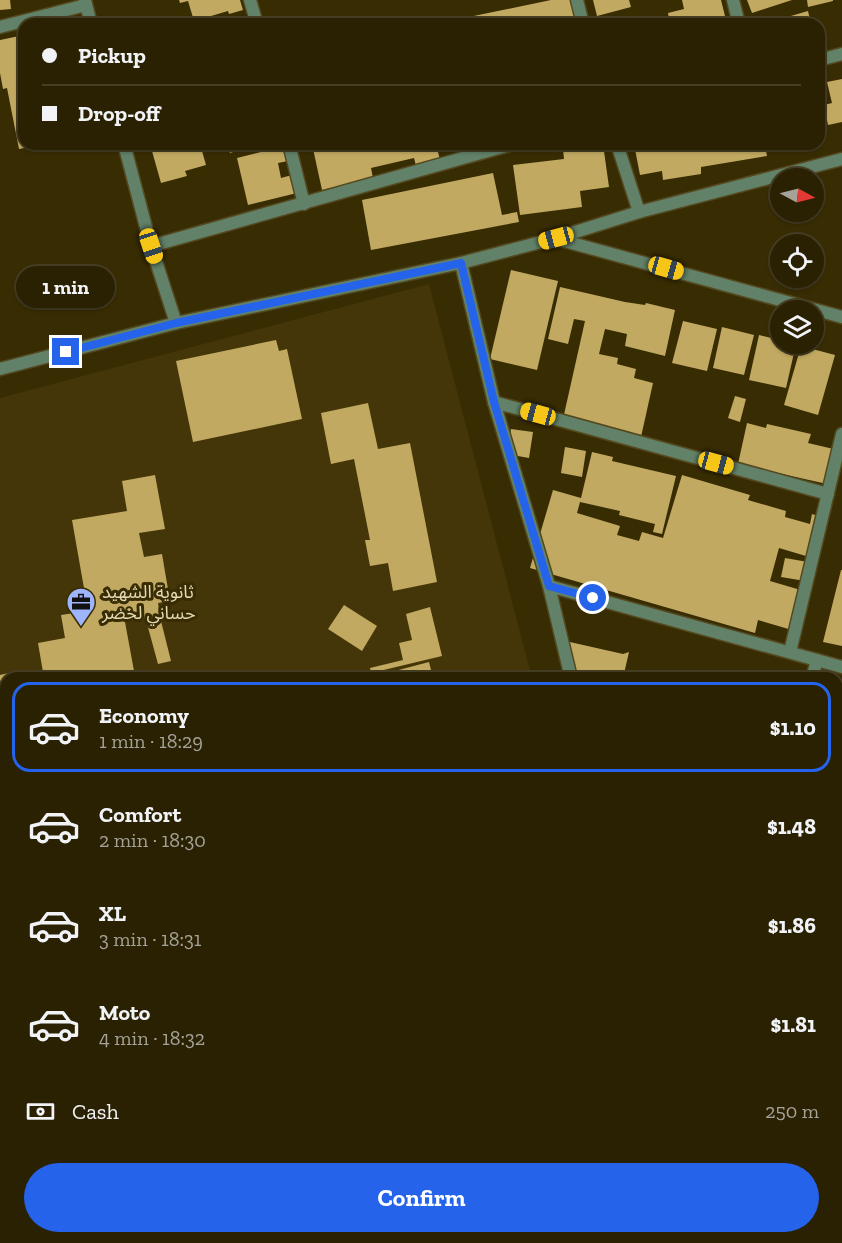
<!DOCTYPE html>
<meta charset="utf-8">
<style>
body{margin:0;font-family:"Zilla Slab","Noto Sans Arabic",serif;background:#32290c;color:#f1f3f6;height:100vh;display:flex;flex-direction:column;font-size:22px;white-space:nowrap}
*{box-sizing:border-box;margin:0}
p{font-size:20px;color:#a5a399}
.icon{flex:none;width:33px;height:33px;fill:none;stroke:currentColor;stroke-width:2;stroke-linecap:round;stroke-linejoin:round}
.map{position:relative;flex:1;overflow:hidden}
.sheet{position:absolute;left:0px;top:672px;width:843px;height:572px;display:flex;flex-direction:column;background:#2a2102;border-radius:18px 18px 0 0;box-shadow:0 2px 4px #0004,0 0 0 2px #463e24}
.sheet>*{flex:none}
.banner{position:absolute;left:18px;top:18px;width:807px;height:132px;border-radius:18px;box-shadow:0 2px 4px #0004,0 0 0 2px #463e24;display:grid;align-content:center;height:132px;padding:0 24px;background:#2a2102}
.needle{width:39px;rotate:97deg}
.buttons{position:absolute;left:770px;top:168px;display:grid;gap:12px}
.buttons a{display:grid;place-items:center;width:54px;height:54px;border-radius:50%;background:#2a2102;box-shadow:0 2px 4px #0004,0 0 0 2px #463e24;font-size:30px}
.end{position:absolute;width:27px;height:27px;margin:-14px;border:8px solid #2563eb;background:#fff;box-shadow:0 0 0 3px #fff}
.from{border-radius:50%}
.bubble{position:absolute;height:42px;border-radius:21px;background:#2a2102;box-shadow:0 2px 4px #0004,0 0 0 2px #463e24;font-size:20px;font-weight:700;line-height:42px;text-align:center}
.car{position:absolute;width:18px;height:36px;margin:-18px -9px;border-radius:8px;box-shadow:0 0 4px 2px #0007;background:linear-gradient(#f5c518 24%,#345 0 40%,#f5c518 0 76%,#345 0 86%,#f5c518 0)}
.banner b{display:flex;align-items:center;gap:21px;height:57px;font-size:22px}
.banner b+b{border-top:2px solid #463e24}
.banner i{width:15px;height:15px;background:#f1f3f6}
ul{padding:10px 0 0;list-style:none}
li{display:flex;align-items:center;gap:18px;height:90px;margin:0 12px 9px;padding:0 12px;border:3px solid transparent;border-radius:18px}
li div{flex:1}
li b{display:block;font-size:22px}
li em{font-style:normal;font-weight:700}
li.on{border-color:#2563eb}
li>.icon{width:54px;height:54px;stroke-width:1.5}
.pay{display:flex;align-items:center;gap:15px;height:66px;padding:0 24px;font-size:22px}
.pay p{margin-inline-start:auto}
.action{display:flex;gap:12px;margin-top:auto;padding:12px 24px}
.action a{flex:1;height:69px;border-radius:36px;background:#2563eb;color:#fff;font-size:24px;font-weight:700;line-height:69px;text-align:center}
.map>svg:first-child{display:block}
</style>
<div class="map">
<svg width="842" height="1243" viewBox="0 0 842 1243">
<rect width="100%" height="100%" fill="#382c03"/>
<polygon fill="#443608" points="429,284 532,678 6,678 6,727 0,729 0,398"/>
<g fill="#c2a961">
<polygon points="0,0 10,0 11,9 0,10"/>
<polygon points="179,0 240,0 243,10 229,14 228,11 194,21 188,1 180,3"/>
<polygon points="551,0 572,0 576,24 435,24"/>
<polygon points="593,0 629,0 631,7 597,16"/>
<polygon points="682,0 721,0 727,24 670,24 668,13 684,9"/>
<polygon points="747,0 792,0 752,13"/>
<polygon points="807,0 833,0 833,1 808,7"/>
<polygon points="808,11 811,24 779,24 777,20"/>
<polygon points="775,20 776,24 761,24 761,23"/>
<polygon points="24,35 24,144 40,145 19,149 7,88 3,89 0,73 0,40"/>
<polygon points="842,79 842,122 828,125 824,105 832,103 827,82"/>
<polygon points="150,144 200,144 206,165 185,171 187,176 161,183"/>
<polygon points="227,144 257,144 230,153"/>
<polygon points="312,144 412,144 412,146 436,144 440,160 416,166 414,158 371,168 373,178 322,190"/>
<polygon points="603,144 609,187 580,191 582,207 520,215 513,165 564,159 563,149"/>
<polygon points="634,144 771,144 771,145 765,146 767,156 701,167 701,174 663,180 662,171 640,175"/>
<polygon points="285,146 288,161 278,163 281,178 292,175 297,193 248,205 237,158"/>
<polygon points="493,173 502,215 517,212 519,222 371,250 362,200"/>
<polygon points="511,270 558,281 537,370 490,359"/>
<polygon points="560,287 625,302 645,305 646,303 675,310 665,356 625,346 627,334 605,329 599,354 618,358 617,364 636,369 634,378 653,383 641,437 563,419 585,321 574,319 568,344 548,339"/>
<polygon points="683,321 717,329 707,371 672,363"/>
<polygon points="722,327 754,335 744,375 713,368"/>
<polygon points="759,335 780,340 780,344 796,344 786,388 749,380"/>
<polygon points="276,340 279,351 287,349 302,419 193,442 176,361"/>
<polygon points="801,346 835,355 818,415 784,405"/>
<polygon points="735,396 746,399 740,422 728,418"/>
<polygon points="368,403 378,449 410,443 437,582 393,591 388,563 370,566 365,540 370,540 354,459 331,464 321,413"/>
<polygon points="747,423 766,428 767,424 811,434 808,443 842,451 836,486 738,464"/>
<polygon points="511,429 533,432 529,458 507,454"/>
<polygon points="565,447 586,451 582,477 561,473"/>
<polygon points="592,452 613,457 612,461 676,476 662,534 653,532 655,524 619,515 620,511 580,502 577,513 620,526 617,535 639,541 642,532 663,538 682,475 750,495 748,500 786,511 785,517 810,524 812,514 827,519 816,559 779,548 770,581 804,591 792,630 758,620 755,633 530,568 553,490 581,498"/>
<polygon points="155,475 165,529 139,533 144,557 162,554 170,601 158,603 160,616 125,622 134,671 90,678 44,678 38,643 65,638 61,615 88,611 72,520 127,511 122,481"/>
<polygon points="785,558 808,562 805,581 781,577"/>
<polygon points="841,570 842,570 842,646 823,642"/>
<polygon points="344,605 377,626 362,651 328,629"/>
<polygon points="430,607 442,656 371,673 370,668 403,660 399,643 412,640 406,614"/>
<polygon points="160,617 171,661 158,664 146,620"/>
<polygon points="561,640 623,654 629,652 623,678 572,678"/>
<polygon points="429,662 433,678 372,678 372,677"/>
<polygon points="21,670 23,678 6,678 6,715 0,716 0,675"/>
<polygon points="837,720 842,721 842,819 837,818"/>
<polygon points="837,840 842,841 838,860 837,860"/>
<polygon points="837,909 842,911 842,940 837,939"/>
<polygon points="837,988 842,988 842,1023 839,1023 838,1028"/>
<rect x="837" y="1071" width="5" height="14"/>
<rect x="837" y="1174" width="5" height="47"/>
<polygon points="0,1233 6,1233 6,1238 43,1238 43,1243 0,1243"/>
<polygon points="142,1238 247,1238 248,1243 143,1243"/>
<polygon points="273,1238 377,1238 377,1239 347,1243 314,1243 307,1240 306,1243 273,1243"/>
<rect x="402" y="1238" width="106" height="5"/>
<rect x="539" y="1238" width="54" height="5"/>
<polygon points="670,1238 701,1238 702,1243 670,1243"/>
<polygon points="725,1238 755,1238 756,1243 725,1243"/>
</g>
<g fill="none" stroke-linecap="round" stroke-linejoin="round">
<g stroke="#54481f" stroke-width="14">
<g id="service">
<polyline points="0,745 6,752"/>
<polyline points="0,859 6,852"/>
</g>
</g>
<g stroke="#54481f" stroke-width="15">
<g id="minor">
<polyline points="85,0 91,24"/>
<polyline points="250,0 257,24"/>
<polyline points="577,0 583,24"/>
<polyline points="733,0 739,24"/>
<polyline points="0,27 86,5"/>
<polyline points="819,60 842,54"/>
<polyline points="124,144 151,246 176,323"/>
<polyline points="289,144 304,204"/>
<polyline points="617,144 639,212"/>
<polyline points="557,239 842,317"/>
<polyline points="151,246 513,144"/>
<polyline points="461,263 494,402 549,586 571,678"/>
<polyline points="0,369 176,323 461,263 556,238 639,212 842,159"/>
<polyline points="494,402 828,494"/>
<polyline points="549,586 842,667"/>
<polyline points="790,652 842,434"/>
<polyline points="812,678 817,660"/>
<polyline points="837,829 842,830"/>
<polyline points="837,958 842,959"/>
<polyline points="837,1234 842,1233"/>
<polyline points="257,1238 258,1243"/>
<polyline points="397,1238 398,1243"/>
<polyline points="531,1238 532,1243"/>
<polyline points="659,1238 660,1243"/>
<polyline points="771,1243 811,1238"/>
</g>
</g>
<g stroke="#54481f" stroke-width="15">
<g id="secondary">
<polyline points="837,1109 842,1109"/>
<polyline points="837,1135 842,1135"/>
<polyline points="0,1149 6,1149"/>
<polyline points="0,1185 6,1185"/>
</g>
</g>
<g stroke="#54481f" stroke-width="18">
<g id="primary">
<polyline points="0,926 6,949"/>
<polyline points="0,1015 6,1037"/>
<polyline points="77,1238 78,1243"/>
<polyline points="94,1238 95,1243"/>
</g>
</g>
<use href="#service" stroke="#618168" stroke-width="10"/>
<use href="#minor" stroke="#618168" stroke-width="12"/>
<use href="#secondary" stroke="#7db188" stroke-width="12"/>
<use href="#primary" stroke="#92d5a1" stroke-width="15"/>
</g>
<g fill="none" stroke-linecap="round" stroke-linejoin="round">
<polyline stroke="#2563eb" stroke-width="8" points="66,352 176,323 461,263 494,402 549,586 593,598"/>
</g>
<defs>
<g id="office-pin" transform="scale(1.5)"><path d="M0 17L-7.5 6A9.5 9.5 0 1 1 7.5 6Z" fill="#9eb4fd" stroke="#382c03"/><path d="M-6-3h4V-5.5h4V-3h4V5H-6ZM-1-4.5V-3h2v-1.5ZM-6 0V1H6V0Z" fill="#111"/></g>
</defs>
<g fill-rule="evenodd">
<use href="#office-pin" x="81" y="602"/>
</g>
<g text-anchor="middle" stroke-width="6" stroke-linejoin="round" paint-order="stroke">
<g font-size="18" fill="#e5d8b5" stroke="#382c03" text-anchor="start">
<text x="102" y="598">ثانوية الشهيد<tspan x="102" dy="21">حساني لخضر</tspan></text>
</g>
</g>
</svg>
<div class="buttons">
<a><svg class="needle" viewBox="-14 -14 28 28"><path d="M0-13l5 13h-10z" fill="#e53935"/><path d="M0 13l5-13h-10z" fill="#a5a399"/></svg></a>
<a><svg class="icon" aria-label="locate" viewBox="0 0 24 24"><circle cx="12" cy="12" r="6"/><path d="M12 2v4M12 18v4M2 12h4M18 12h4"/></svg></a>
<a><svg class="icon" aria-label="layers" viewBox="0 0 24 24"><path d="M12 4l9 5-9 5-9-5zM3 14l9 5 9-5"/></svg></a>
</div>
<i class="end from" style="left:593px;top:598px"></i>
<i class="end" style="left:66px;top:352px"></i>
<div class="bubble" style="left:16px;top:266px;width:99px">1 min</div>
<i class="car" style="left:556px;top:238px;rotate:255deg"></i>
<i class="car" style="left:151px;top:246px;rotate:162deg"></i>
<i class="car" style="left:666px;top:268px;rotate:106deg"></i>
<i class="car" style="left:538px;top:414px;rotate:285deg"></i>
<i class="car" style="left:716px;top:463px;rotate:105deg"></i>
<div class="banner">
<b><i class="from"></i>Pickup</b>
<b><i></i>Drop-off</b>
</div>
<section class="sheet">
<ul>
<li class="on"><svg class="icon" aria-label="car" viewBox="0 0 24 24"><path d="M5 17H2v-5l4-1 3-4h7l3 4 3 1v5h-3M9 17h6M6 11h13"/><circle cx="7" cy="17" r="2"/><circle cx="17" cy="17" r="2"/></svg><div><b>Economy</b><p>1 min · 18:29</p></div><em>$1.10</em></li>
<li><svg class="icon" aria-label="car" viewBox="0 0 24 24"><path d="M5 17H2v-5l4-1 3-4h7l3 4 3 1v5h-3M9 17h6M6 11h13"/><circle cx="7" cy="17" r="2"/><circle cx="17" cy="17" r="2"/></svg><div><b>Comfort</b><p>2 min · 18:30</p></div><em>$1.48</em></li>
<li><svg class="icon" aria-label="car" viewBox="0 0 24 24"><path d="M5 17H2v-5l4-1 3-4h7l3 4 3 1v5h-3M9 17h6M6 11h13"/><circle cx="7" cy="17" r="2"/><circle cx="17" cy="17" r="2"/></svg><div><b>XL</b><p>3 min · 18:31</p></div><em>$1.86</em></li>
<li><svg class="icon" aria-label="car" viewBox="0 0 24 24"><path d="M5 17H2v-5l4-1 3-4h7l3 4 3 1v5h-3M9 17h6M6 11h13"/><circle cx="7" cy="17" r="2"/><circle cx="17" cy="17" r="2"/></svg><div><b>Moto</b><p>4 min · 18:32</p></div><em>$1.81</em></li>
</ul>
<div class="pay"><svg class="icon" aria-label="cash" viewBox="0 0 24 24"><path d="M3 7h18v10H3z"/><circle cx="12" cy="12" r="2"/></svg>Cash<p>250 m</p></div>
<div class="action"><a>Confirm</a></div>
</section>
</div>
